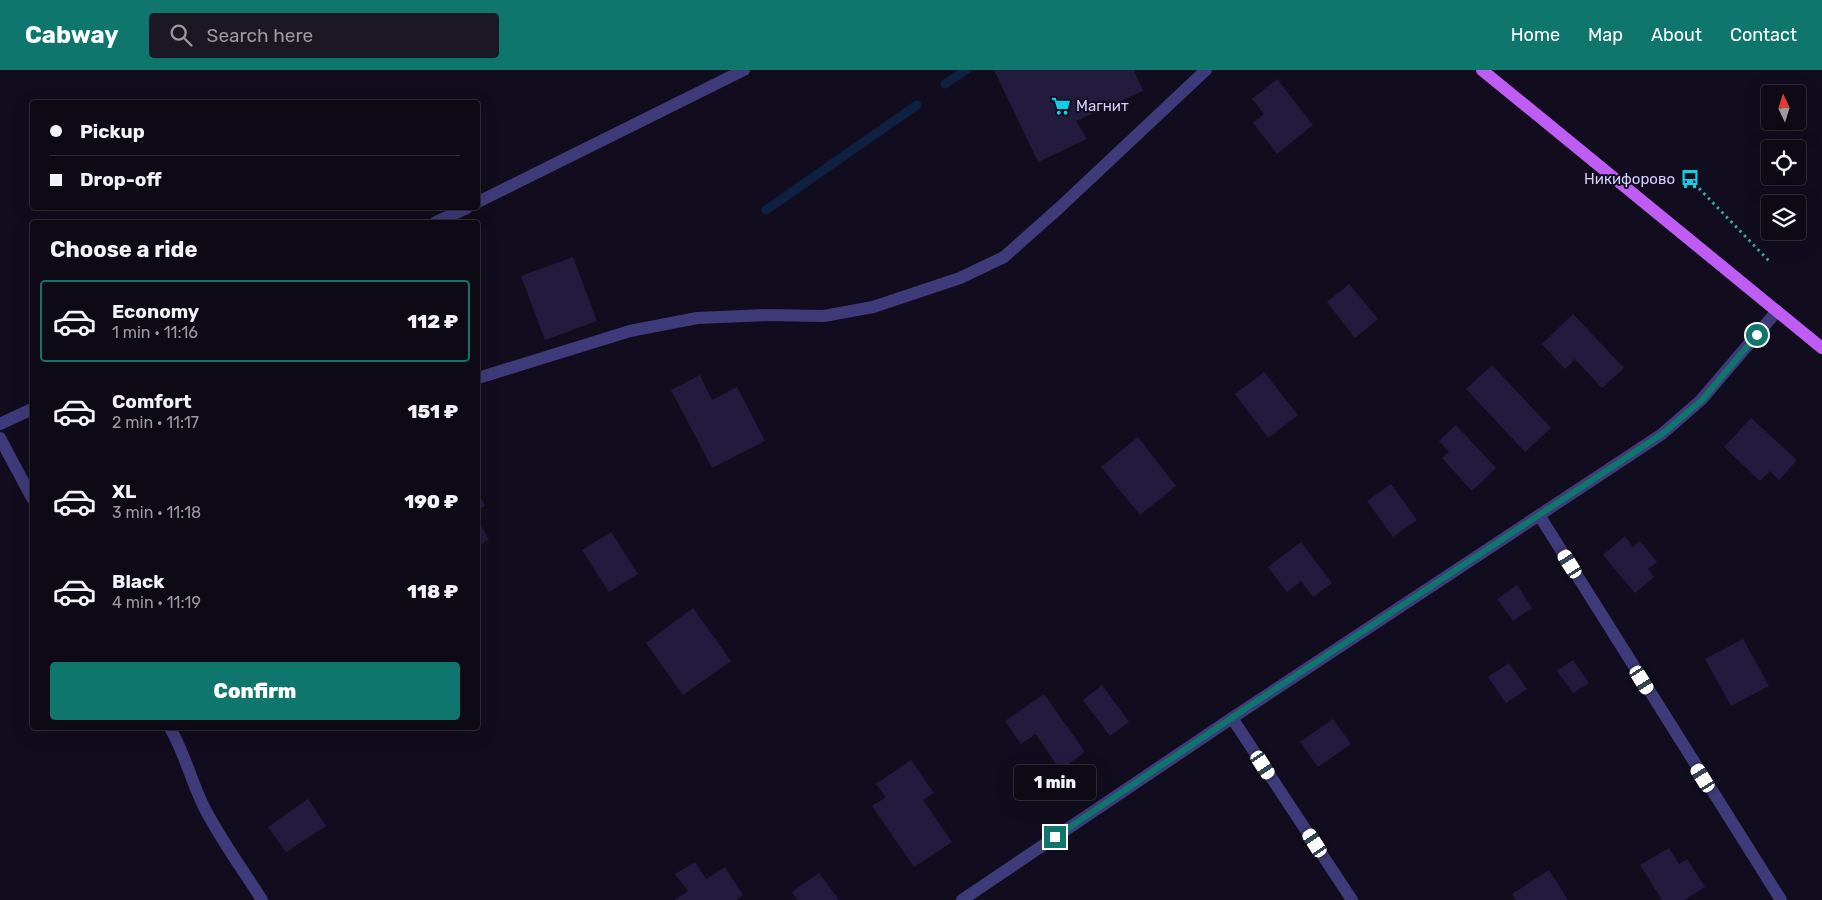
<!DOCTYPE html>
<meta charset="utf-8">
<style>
body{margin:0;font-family:Rubik,sans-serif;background:#1b1823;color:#f1f3f6;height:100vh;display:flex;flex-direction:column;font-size:19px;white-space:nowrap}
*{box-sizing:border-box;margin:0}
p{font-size:16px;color:#9a9aa1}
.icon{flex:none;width:28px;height:28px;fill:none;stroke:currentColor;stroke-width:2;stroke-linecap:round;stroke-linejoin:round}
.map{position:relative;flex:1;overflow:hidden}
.side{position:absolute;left:30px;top:150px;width:450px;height:510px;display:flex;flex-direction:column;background:#0d0a16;border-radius:5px;box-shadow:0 5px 20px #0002,0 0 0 1px #2d2b35}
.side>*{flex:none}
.hud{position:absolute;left:30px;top:30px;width:450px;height:110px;border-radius:5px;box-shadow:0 5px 20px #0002,0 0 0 1px #2d2b35;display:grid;align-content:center;height:110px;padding:0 20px;background:#0d0a16}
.needle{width:32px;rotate:356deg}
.controls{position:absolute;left:1761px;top:15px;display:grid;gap:10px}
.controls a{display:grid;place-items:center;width:45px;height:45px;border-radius:5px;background:#0d0a16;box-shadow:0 5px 20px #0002,0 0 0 1px #2d2b35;font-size:25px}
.end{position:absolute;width:22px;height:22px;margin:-11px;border:6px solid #0f766e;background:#fff;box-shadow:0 0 0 2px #fff}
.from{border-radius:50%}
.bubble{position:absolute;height:35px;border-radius:5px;background:#0d0a16;box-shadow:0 5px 20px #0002,0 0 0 1px #2d2b35;font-size:16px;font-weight:800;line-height:35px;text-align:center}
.car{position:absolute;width:15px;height:30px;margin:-15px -8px;border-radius:6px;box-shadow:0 0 4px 1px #0007;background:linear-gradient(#fff 24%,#345 0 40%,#fff 0 76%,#345 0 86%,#fff 0)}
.hud b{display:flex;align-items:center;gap:18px;height:48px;font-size:19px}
.hud b+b{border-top:1px solid #2d2b35}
.hud i{width:12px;height:12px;background:#f1f3f6}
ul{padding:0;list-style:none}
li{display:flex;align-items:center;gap:15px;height:82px;margin:0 10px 8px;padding:0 10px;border:2px solid transparent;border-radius:5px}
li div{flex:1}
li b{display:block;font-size:19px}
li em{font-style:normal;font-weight:800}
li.on{border-color:#0f766e}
li>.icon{width:45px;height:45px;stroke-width:1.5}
h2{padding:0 20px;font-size:22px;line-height:60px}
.action{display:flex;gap:10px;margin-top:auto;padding:10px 20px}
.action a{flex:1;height:58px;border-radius:5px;background:#0f766e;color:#fff;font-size:20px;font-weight:800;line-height:58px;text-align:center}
header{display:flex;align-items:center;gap:30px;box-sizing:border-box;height:70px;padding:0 25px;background:#0f766e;color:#fff}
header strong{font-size:24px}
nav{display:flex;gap:28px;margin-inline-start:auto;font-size:18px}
.search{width:350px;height:45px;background:#1b1823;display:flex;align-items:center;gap:12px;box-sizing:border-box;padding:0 18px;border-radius:5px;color:#9a9aa1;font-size:19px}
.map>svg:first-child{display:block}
</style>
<header>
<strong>Cabway</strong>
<div class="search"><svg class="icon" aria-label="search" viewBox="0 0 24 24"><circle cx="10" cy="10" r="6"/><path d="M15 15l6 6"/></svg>Search here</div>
<nav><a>Home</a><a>Map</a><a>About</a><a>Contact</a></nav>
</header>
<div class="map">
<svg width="1822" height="830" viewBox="0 0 1822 830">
<rect width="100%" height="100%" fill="#110d1e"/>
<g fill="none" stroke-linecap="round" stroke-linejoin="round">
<g stroke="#0f2141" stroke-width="9">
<polyline points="945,14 966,0"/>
<polyline points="766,140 917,35"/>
</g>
</g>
<g fill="#221b3e">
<polygon points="994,0 1134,0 1143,21 1076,51 1087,69 1038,92"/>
<polygon points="1277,9 1313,55 1277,84 1253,53 1264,44 1252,29"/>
<polygon points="573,187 597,251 545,270 521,206"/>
<polygon points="1349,214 1378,249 1355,268 1327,232"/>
<polygon points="1573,244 1624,298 1602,318 1575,289 1565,299 1542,274"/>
<polygon points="1492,295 1551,358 1525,382 1466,319"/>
<polygon points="1264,302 1298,345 1268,368 1235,324"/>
<polygon points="700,305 712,330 737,317 765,371 712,398 671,320"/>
<polygon points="1751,348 1797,390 1779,410 1770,401 1760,411 1724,377"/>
<polygon points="1456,355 1496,398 1472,421 1442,388 1449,382 1439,371"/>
<polygon points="1138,367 1176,416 1140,445 1101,397"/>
<polygon points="1391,414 1417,450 1393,467 1367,431"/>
<polygon points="478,422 485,436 478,440"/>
<polygon points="478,450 489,470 478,476"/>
<polygon points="611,462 638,504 609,522 582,480"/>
<polygon points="1625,466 1633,477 1640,471 1657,492 1648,499 1654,507 1635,523 1603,485"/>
<polygon points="1301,472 1332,513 1313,527 1301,511 1287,522 1268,497"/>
<polygon points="1517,515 1532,538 1513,551 1497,529"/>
<polygon points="693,538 731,591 683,625 646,573"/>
<polygon points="1743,569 1769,616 1731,636 1705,589"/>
<polygon points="1573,590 1589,613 1573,623 1557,601"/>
<polygon points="1509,593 1527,619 1506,633 1488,607"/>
<polygon points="1102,615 1129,652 1110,666 1083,630"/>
<polygon points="1044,624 1085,682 1060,700 1036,664 1021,674 1005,651"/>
<polygon points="1333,649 1351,674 1318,697 1300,672"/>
<polygon points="911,690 934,723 923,730 952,772 914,797 872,736 886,727 876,714"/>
<polygon points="308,729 326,756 286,782 268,757"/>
<polygon points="1669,778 1679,794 1687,789 1705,817 1684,830 1662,830 1640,795"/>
<polygon points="695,792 706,809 725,797 743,825 736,830 674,830 688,821 675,804"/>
<polygon points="1549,800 1568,830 1516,830 1512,824"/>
<polygon points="819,803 839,830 798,830 792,822"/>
</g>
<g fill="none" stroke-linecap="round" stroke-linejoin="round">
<polyline stroke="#35a8a3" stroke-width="3" stroke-dasharray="2.5 4" stroke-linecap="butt" points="1690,109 1771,193"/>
<g stroke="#3f3b7a" stroke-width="12">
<polyline points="478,132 744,0"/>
<polyline points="436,152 467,138"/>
<polyline points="478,308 630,261 697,248 767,245 824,246 873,237 960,208 1004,187 1058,139 1206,0"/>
<polyline points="0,354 32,339"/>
<polyline points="0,368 32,428"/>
<polyline points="1539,445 1781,830"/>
<polyline points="1232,648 1352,830"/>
<path d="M170 658C185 683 191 712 205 739 221 770 243 800 262 830"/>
<polyline points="962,830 1232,648 1662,364 1701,330 1777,241"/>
</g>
<polyline stroke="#be5cf4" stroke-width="12" points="1482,0 1822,278"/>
</g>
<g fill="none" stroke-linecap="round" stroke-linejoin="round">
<polyline stroke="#0f766e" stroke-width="6" points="1055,767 1248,637 1662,364 1702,330 1757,265"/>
</g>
<defs>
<g id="supermarket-bare" transform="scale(1.5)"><path d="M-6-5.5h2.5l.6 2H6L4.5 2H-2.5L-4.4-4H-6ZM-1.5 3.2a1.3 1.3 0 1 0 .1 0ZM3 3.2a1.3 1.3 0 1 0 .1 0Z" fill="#0fcee7" stroke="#110d1e" stroke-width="2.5" paint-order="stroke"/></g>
<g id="bus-bare" transform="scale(1.5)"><path d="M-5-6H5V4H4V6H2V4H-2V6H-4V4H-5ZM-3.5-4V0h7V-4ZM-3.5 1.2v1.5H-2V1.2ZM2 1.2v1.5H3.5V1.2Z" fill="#0fcee7" stroke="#110d1e" stroke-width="2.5" paint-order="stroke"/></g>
</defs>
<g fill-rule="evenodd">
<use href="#supermarket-bare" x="1061" y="36"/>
<use href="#bus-bare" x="1690" y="109"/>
</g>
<g text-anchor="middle" stroke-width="4" stroke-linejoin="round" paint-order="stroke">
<g font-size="15" fill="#d4cefc" stroke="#110d1e" text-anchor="start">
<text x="1076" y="41">Магнит</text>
<text x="1675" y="114" text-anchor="end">Никифорово</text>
</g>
</g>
</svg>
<div class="controls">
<a><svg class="needle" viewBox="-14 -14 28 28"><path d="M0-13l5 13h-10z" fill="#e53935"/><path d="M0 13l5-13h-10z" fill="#9a9aa1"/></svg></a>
<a><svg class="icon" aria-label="locate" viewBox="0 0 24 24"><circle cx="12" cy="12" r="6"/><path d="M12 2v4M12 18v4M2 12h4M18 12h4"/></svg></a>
<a><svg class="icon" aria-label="layers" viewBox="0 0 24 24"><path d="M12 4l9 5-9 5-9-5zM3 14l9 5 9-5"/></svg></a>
</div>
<i class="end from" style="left:1757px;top:265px"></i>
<i class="end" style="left:1055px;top:767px"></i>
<div class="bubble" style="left:1014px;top:695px;width:82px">1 min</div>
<i class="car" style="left:1570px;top:494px;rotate:328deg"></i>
<i class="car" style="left:1642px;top:610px;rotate:148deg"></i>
<i class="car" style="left:1263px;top:695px;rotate:147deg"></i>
<i class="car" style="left:1703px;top:708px;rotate:328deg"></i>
<i class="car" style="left:1315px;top:773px;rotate:327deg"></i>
<div class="hud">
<b><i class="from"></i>Pickup</b>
<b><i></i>Drop-off</b>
</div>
<section class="side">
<h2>Choose a ride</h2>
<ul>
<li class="on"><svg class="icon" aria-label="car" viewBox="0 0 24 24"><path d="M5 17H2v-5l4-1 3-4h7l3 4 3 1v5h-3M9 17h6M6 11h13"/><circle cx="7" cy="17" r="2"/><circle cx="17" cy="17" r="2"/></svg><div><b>Economy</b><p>1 min · 11:16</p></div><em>112 ₽</em></li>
<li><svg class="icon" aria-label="car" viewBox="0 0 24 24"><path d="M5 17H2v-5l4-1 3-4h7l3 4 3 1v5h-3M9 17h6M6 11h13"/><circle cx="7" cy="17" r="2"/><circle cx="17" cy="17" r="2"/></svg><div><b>Comfort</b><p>2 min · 11:17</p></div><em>151 ₽</em></li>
<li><svg class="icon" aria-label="car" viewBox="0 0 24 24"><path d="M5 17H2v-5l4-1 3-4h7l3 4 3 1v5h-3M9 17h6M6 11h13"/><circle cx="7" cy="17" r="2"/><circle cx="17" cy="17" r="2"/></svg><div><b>XL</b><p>3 min · 11:18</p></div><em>190 ₽</em></li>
<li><svg class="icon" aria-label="car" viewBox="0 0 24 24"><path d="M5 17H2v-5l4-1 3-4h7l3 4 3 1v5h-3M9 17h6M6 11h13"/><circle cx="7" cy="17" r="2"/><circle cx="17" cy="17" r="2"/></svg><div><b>Black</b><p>4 min · 11:19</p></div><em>118 ₽</em></li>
</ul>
<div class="action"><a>Confirm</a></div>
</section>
</div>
